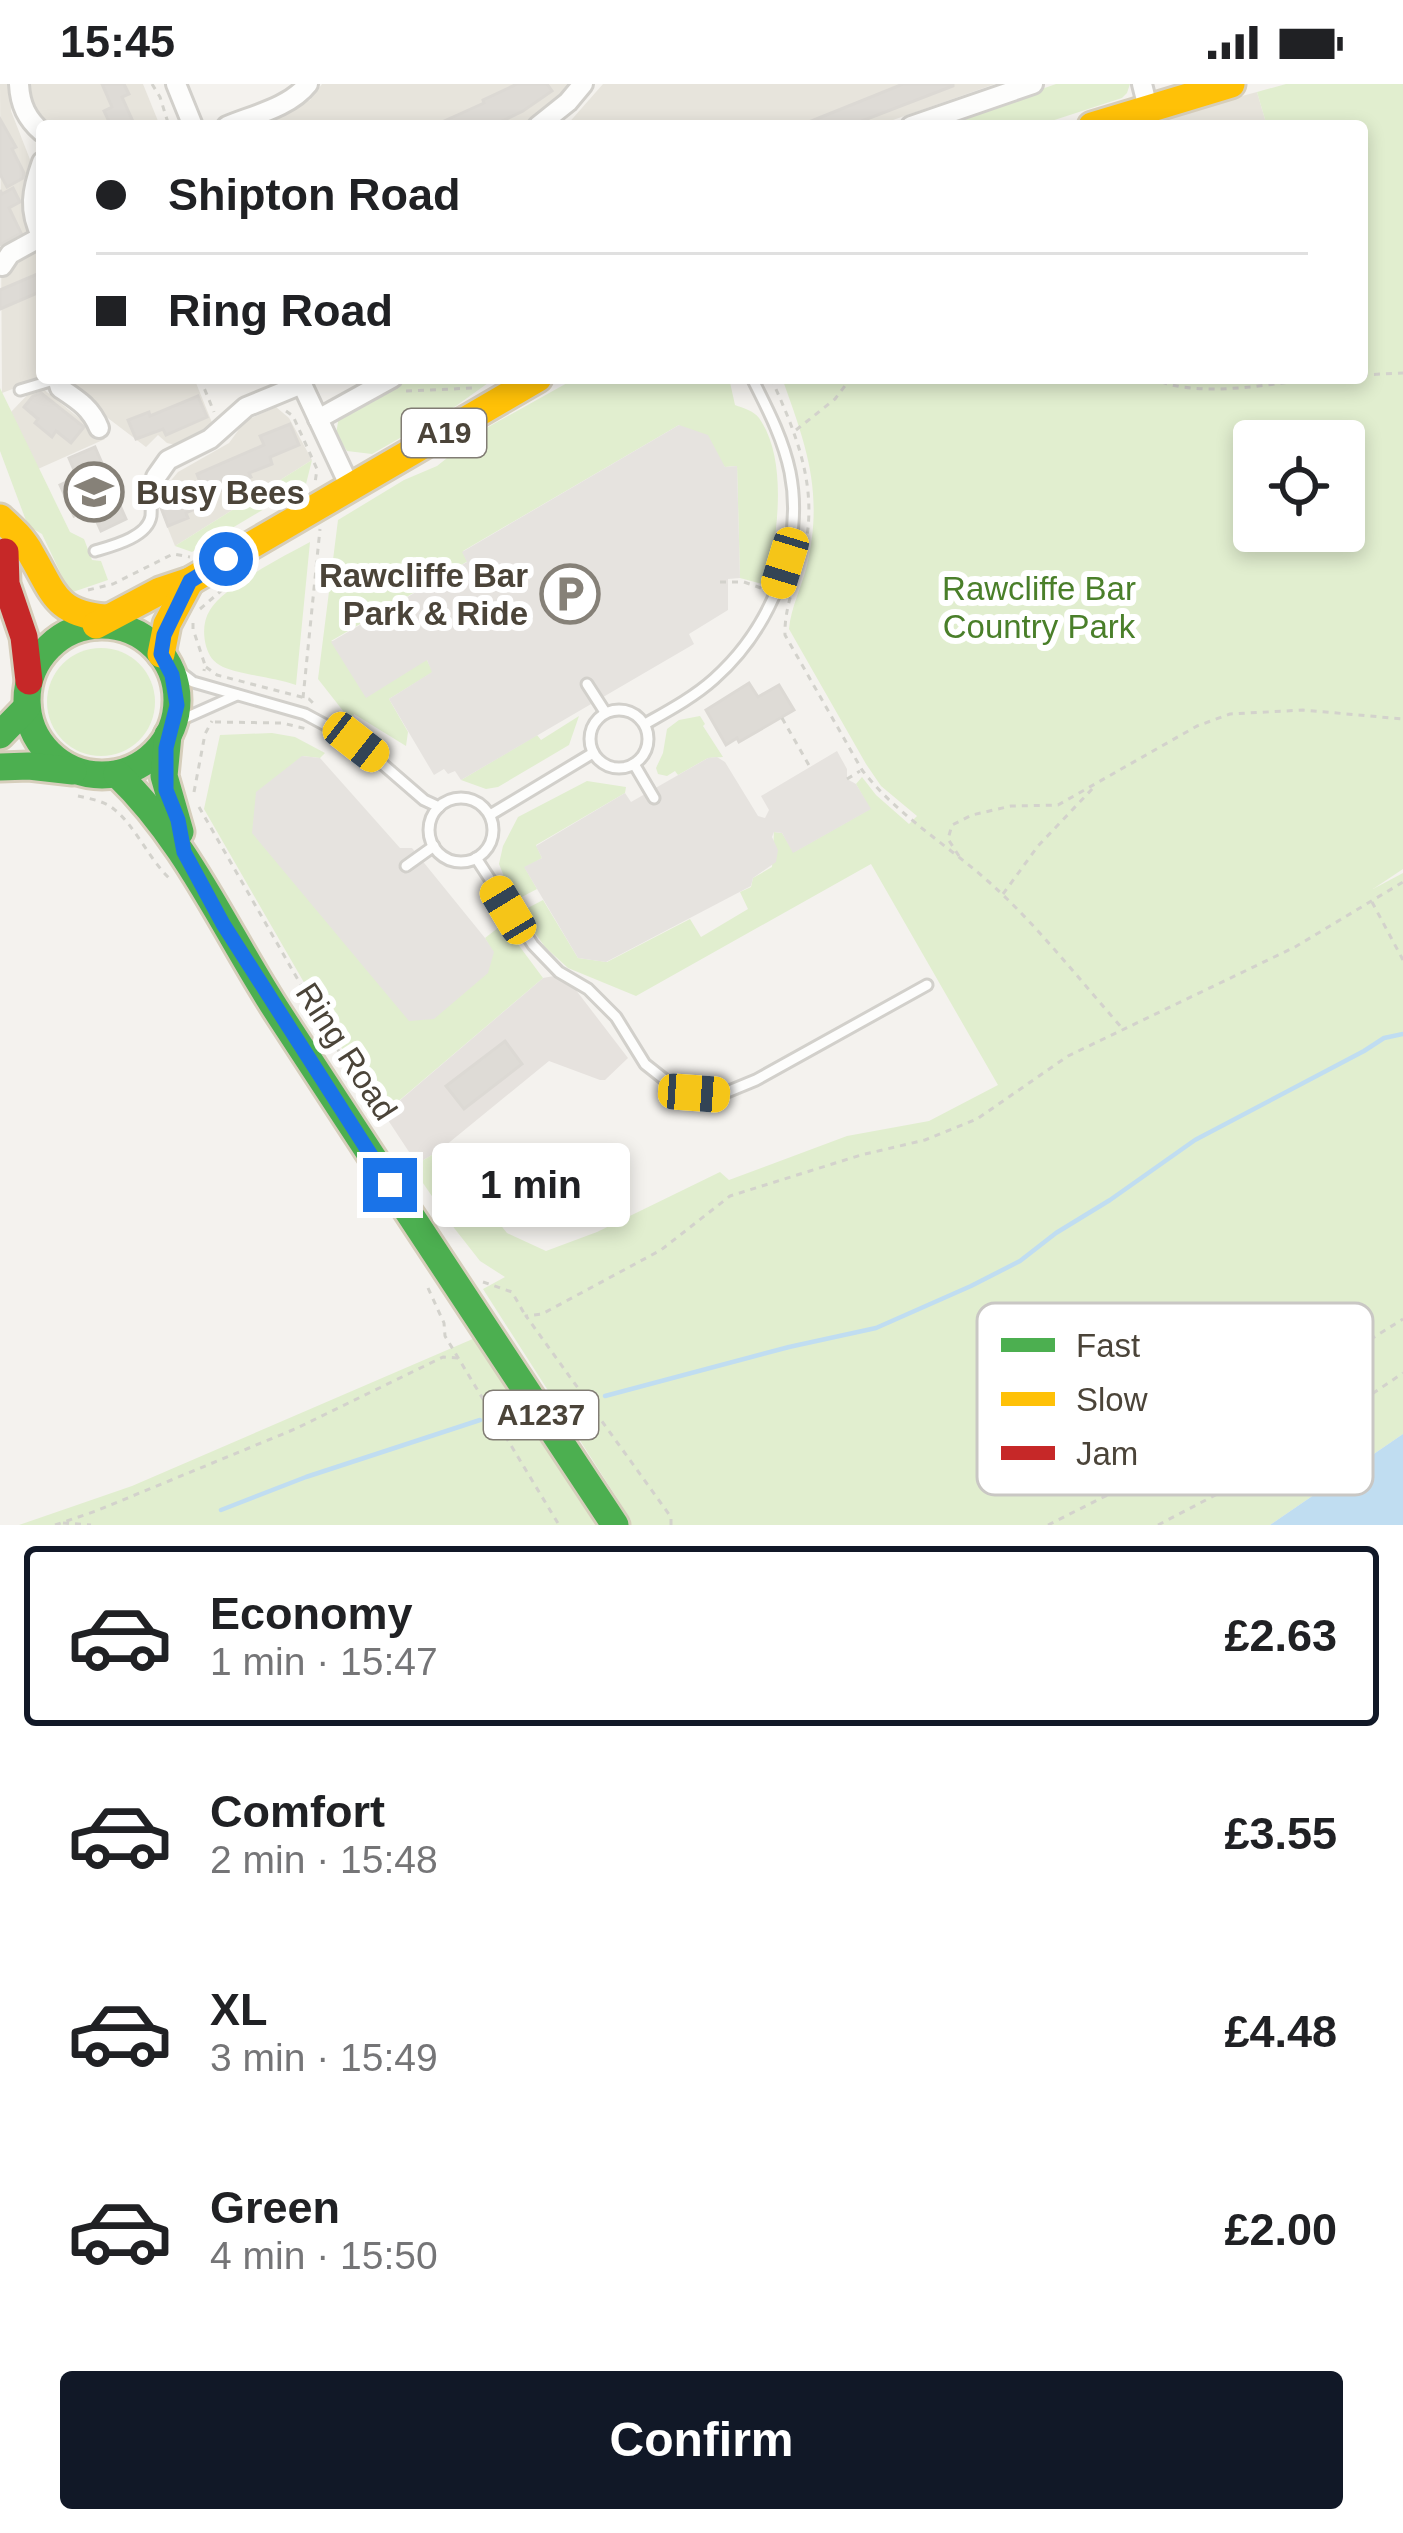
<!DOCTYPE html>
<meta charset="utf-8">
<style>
body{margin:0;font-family:Helvetica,sans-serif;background:#f2f2f2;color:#202124;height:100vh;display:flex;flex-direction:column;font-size:45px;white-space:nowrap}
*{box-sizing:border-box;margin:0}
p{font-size:39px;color:#757577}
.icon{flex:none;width:66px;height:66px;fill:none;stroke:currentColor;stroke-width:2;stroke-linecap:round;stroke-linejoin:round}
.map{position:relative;height:1441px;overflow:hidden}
.details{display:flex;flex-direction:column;background:#fff;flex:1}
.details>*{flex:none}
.top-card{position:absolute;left:36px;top:36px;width:1332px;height:264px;border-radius:12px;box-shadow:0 6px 18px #0003;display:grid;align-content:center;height:264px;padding:0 60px;background:#fff}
.fabs{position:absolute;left:1233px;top:336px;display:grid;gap:24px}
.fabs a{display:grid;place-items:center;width:132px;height:132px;border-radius:12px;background:#fff;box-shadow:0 6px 18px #0003;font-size:60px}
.end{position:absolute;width:54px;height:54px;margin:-27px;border:15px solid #1a73e8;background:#fff;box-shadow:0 0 0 6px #fff}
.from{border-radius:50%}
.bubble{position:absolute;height:84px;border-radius:12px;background:#fff;box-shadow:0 6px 18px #0003;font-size:39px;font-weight:600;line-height:84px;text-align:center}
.car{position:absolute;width:36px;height:72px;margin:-36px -18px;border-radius:15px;box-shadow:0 0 9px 3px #0007;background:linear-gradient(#f5c518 24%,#345 0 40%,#f5c518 0 76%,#345 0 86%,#f5c518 0)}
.top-card b{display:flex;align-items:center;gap:42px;height:114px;font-size:45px}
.top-card b+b{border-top:3px solid #e0e0e0}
.top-card i{width:30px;height:30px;background:#202124}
ul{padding:21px 0 0;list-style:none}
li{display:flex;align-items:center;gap:36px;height:180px;margin:0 24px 18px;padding:0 36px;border:6px solid transparent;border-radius:12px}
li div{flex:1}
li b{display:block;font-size:45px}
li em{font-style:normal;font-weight:600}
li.current{border-color:#111827}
li>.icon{width:108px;height:108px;stroke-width:1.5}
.primary-button{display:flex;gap:24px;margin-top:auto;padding:24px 60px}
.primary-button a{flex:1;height:138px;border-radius:12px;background:#111827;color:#fff;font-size:48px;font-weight:600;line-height:138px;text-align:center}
.status{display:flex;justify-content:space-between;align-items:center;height:84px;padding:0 60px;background:#fff;direction:ltr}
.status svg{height:33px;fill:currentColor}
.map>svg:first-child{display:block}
</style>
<div class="status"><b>15:45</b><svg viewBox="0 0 49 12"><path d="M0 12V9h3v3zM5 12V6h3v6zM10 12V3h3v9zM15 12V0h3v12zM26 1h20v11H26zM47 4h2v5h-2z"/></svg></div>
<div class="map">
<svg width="1403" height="1441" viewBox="0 0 1403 1441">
<rect width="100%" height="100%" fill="#f4f2ee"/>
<g fill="#e7e4dc">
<polygon points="0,0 10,0 11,27 31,78 22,110 29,151 42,171 42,287 34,297 2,309"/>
<polygon points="27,0 143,0 160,42 45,42 40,39 28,10"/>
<polygon points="322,0 573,0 564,13 521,42 253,42 310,16"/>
<polygon points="603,0 995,0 876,42 566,42"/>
<polygon points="1257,8 1267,42 1169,42 1166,32"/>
<polygon points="70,294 194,294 213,341 176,361 167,359 158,351 146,363 67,303"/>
<polygon points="42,304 105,355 38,385 11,328 33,305"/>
<polygon points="276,323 289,334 312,376 175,462 159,422 161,408 178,388 229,359 245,337"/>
</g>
<polygon fill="#e6e2de" points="554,892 569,897 628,974 605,996 600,996 549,977 440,1066 417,1080 384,1030 543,894"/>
<g fill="#e1eecf" fill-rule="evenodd">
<polygon points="1056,0 1130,0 1127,9 1122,14 1036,42 935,42"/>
<path d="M1286 0H1403V785L1373 805 1403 789V1350L1270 1441H626L631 1436 483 1205 505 1193 480 1177 451 1140 412 1083 440 1066 507 1149 546 1167 597 1148 720 1088 729 1096 847 1052 929 1037 998 1001 871 780 636 912 568 884 545 863 520 828 543 816 578 874 607 878 690 835 701 853 748 825 740 808 751 803 753 794 772 783 774 748 782 749 794 768 870 725 856 700 862 693 876 711 909 740 917 732 881 702 866 680 789 545C791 523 802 502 807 481 824 408 806 361 782 294H1362V42H1267L1257 8ZM1254 357H1344V447H1254Z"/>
<polygon points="405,294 495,294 456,322 372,370 347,367 336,350 339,332"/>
<path d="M576 294H729L735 321C743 324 754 327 759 334 789 376 777 455 766 501L740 494 737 382 725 383 679 341 463 467 468 477 331 557 427 576 433 588 389 615 408 648 406 662 354 630 351 637 318 595 338 436 404 396 437 382 481 347Z"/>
<polygon points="0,304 70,448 84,455 92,476 101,477 108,496 70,509 42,450 28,442 0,367"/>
<polygon points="312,376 306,400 192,468 175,462"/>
<path d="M310 458 296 601C274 593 241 591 223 583 213 578 209 572 206 562 203 550 203 537 210 526 223 503 286 471 310 458Z"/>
<circle cx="101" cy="618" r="54"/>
<polygon points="579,632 569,661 498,703 486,705 461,696 537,651 541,656"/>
<polygon points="700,632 705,640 703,642 723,673 708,674 678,691 675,687 667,692 658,690 656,684 663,669 667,645 679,636"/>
<polygon points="272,649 295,653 325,669 320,674 302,672 493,868 485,854 503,840 543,894 381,1032 204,725 220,651"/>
<polygon points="587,697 626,703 625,709 536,761 542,774 525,784 537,805 514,817 499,780 503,762 518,733"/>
<polygon points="475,1254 598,1441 19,1441 132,1402"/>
</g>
<g fill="#e6e3df">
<polygon points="679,341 708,351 725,383 737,382 740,494 728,495 728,526 689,550 694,560 461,696 455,687 448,690 444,685 434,691 389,615 432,588 427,576 366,614 331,558 467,478 462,468"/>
<polygon points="837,667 847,685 847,695 856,700 871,725 793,769 782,749 774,748 772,753 778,766 776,778 753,794 751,802 606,878 578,874 524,783 542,774 536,762 625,709 631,718 708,674 717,673 725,678 758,732 765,734 769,726 761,712"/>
<polygon points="302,672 320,674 400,764 412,764 485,854 494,868 488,889 434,935 409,937 252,749 256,708"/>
</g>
<polygon fill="#c0ddf1" points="1403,1350 1403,1441 1270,1441"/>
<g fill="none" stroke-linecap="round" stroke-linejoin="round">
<g stroke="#c0ddf1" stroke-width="4.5">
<polyline points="605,1312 789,1263 876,1244 971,1202 1020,1177 1056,1149 1110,1116 1195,1056 1364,967 1384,954 1403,950"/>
<polyline points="221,1426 306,1393 480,1336"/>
</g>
</g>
<g fill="#dedbd6" stroke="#dcd9d4" stroke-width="3">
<polygon points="102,0 124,0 129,10 122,13 135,42 111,42 104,27 112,23"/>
<polygon points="517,0 547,0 552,7 523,27 492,42 433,42 484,19 483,16"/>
<polygon points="903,0 953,0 953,2 849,42 799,42"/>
<polygon points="0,35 16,63 12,65 24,89 23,94 7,103 0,90"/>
<polygon points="13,104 20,118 9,124 21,149 0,161 0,106 2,110"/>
<polygon points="42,188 42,207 0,225 0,206"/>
<polygon points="41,309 84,343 71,359 56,347 52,353 35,339 38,335 24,323 33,312"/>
<polygon points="198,312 207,333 166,351 163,345 136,355 128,336 149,328 150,332"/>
<polygon points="290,340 299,361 270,373 272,380 249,389 251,393 204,414 206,420 186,429 188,434 168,442 160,421 178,414 175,407 200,398 197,390 264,361 260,352"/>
<polygon points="95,363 108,393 113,390 120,406 114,408 126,435 101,447 91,425 74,432 60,401 77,393 69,374"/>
<polygon points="749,599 758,613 779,601 794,626 739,658 737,654 726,661 706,626"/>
<polygon points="505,957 522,980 464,1025 446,1002"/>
</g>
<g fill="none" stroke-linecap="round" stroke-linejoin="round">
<g stroke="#d2d0cb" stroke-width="15">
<g id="lane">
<polyline points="20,306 57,295"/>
<path d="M95 467C112 462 148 453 151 432 152 417 149 408 156 393"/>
<polyline points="166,577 193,598 305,630 333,645 379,677 424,716 439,723"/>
<polyline points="587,600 605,628"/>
<circle cx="619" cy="655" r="29"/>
<polyline points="174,639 237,611"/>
<path d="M645 640C668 627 694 613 714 595 770 545 805 463 790 388 783 354 767 324 752 294"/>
<polyline points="634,680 654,714"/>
<circle cx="461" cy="746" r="32"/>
<polyline points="490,731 593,669"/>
<polyline points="476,774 533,861 559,888 588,905 616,933 645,980 669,999 695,1009 722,1010 756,996 927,901"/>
<polyline points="406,782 434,762"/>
</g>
</g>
<g stroke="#d2d0cb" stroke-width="24">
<g id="street">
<path d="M19 0C20 21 27 35 42 48"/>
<polyline points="176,0 193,42"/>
<polyline points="1142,0 1148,24"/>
<path d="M227 42C254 31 290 23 308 0"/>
<polyline points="538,42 568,18 583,0"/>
<polyline points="911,42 1033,0"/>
<path d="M42 78C32 106 28 127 42 153"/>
<polyline points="2,182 10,170 41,153"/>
<path d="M57 294 60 304C78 316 91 324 99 344"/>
<polyline points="299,294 350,403"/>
<polyline points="318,335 392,294"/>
<polyline points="156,393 168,376 210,355 246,323 302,300"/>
</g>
</g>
<g stroke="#d6cebb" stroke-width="33">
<g id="fast">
<circle cx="102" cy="616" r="75"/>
<polyline points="0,651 27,623"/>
<polyline points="168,651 164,692 180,748"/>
<polyline points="0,683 29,682 73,687"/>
<path d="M117 690C188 758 226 849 279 930 390 1101 502 1271 615 1441"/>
</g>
</g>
<g stroke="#d6cebb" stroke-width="33">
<g id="slow">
<polyline points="1092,42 1231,0"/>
<path d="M0 434C12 445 23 455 31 470 54 509 55 529 105 534"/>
<polyline points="96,541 160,507 190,497 538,294"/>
<polyline points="161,570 167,540 190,497"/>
</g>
</g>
<g stroke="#d6cebb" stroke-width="33">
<polyline id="jam" points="5,468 6,500 24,553 29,597"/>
</g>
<g stroke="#d3d2cc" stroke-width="3" stroke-dasharray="6 6" stroke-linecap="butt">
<polyline points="152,0 160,13 169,42"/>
<polyline points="1362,291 1403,289"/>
<polyline points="200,294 214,328"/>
<path d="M771 294C795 347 817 399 806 458 800 489 784 519 785 551L862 686C897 731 946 760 989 798 1038 842 1078 894 1122 944"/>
<path d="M1150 294C1201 316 1270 299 1325 294"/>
<polyline points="406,307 474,304"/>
<polyline points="286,327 293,332 317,385 315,399"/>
<polyline points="796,346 835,315 851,294"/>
<polyline points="720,498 744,498 761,504"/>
<polyline points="88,506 113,500 173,470 190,473"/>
<polyline points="200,525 229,500"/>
<polyline points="193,539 193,545 205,581 204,587"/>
<polyline points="206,583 217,591 309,615 314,620"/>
<polyline points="303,614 320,445"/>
<polyline points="782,634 810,683"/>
<polyline points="215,638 282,639 307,645"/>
<polyline points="847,695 860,687"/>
<polyline points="194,708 205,650 212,637"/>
<path d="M78 712C91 715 105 717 115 726 135 742 149 775 170 795"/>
<polyline points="199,723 376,1032"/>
<polyline points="959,772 948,755 952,741 972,731 1011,722 1058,721 1197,642 1230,630 1303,626 1403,635"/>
<polyline points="1003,810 1038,762 1094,703"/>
<polyline points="1372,818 1403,876"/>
<polyline points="483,1198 512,1208 525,1231"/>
<polyline points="428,1204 444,1239 445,1252 559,1441"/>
<polyline points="63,1439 91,1441"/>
<polyline points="55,1441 96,1427 295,1345 443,1273 458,1274"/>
<polyline points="671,1441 671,1433 526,1232 542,1230 661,1166 730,1112 861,1071 925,1056 977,1035 1068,972 1295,863 1403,798"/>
<polyline points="1048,1441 1179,1375 1403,1235"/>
<polyline points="1158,1441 1248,1394 1403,1289"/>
</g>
<use href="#lane" stroke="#fdfdfc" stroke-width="9"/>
<use href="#street" stroke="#fdfdfc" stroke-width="18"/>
<use href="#fast" stroke="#4caf50" stroke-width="27"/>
<use href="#slow" stroke="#ffc107" stroke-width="27"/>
<use href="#jam" stroke="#c62828" stroke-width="27"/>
</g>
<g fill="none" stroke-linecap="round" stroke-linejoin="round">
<polyline stroke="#1a73e8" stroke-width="15" points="226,475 190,497 164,551 161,570 172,591 177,621 166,664 166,706 178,736 184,768 223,840 390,1101"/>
</g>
<defs>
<g id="school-ring" transform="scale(3)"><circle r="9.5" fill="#fff" stroke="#868178" stroke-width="1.5"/><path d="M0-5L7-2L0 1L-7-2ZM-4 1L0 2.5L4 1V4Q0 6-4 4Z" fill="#868178"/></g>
<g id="parking-ring" transform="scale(3)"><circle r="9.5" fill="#fff" stroke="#868178" stroke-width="1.5"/><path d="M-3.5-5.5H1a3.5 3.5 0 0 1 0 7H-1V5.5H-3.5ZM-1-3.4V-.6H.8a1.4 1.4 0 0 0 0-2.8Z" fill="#868178"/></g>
</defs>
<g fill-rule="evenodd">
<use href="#school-ring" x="94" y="408"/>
<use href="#parking-ring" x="570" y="510"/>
</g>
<g text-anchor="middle" stroke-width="12" stroke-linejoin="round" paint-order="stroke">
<g fill="#fff" stroke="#817c74" stroke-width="3">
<rect x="402" y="325" width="84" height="48" rx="9"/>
<rect x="484" y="1307" width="114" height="48" rx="9"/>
</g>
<g font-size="30" font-weight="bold" fill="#4b4439">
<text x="444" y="359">A19</text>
<text x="541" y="1341">A1237</text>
</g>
<g font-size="33" font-weight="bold" fill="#4b4439" stroke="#fff" text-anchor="start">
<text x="136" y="420">Busy Bees</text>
<text x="528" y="503" text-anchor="end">Rawcliffe Bar<tspan x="528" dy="38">Park &amp; Ride</tspan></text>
</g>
<g font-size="33" fill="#4a7f2a" stroke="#fff">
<text x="1039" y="516">Rawcliffe Bar<tspan x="1039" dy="38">Country Park</tspan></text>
</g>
<g font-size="33" fill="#4b4439" stroke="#fff">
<text transform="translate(347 967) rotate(57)" y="12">Ring Road</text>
</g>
</g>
<rect x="977" y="1219" width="396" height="192" rx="18" fill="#fff" stroke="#c9c7c4" stroke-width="3"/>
<rect x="1001" y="1254" width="54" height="14" fill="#4caf50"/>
<rect x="1001" y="1308" width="54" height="14" fill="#ffc107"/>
<rect x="1001" y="1362" width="54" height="14" fill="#c62828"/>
<g font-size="33" fill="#4b4439">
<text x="1076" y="1273">Fast</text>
<text x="1076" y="1327">Slow</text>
<text x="1076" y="1381">Jam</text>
</g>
</svg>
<div class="fabs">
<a><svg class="icon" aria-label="locate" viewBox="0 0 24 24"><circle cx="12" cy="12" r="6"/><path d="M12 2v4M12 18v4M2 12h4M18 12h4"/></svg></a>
</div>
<i class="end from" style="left:226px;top:475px"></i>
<i class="end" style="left:390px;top:1101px"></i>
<div class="bubble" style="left:432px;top:1059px;width:198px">1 min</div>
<i class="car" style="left:785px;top:479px;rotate:197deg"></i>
<i class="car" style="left:356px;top:658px;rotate:128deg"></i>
<i class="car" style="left:508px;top:826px;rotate:329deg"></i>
<i class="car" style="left:694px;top:1009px;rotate:94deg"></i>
<div class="top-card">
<b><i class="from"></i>Shipton Road</b>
<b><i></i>Ring Road</b>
</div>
</div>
<section class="details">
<ul>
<li class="current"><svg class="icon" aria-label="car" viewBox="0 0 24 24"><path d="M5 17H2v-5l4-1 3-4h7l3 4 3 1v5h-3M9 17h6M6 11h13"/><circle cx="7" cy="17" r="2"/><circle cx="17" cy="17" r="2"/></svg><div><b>Economy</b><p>1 min · 15:47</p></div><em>£2.63</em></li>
<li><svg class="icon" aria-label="car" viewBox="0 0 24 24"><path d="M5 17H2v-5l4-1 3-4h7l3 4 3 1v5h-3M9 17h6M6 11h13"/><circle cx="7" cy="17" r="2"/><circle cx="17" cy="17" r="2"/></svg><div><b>Comfort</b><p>2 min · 15:48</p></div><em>£3.55</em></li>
<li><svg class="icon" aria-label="car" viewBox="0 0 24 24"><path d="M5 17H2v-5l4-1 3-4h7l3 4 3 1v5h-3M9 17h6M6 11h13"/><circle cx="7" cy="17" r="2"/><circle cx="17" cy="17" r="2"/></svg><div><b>XL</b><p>3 min · 15:49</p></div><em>£4.48</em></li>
<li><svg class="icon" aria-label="car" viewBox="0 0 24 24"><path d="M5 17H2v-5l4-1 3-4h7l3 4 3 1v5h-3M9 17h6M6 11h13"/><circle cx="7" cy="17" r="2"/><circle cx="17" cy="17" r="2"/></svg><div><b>Green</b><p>4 min · 15:50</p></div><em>£2.00</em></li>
</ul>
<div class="primary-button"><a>Confirm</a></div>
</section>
